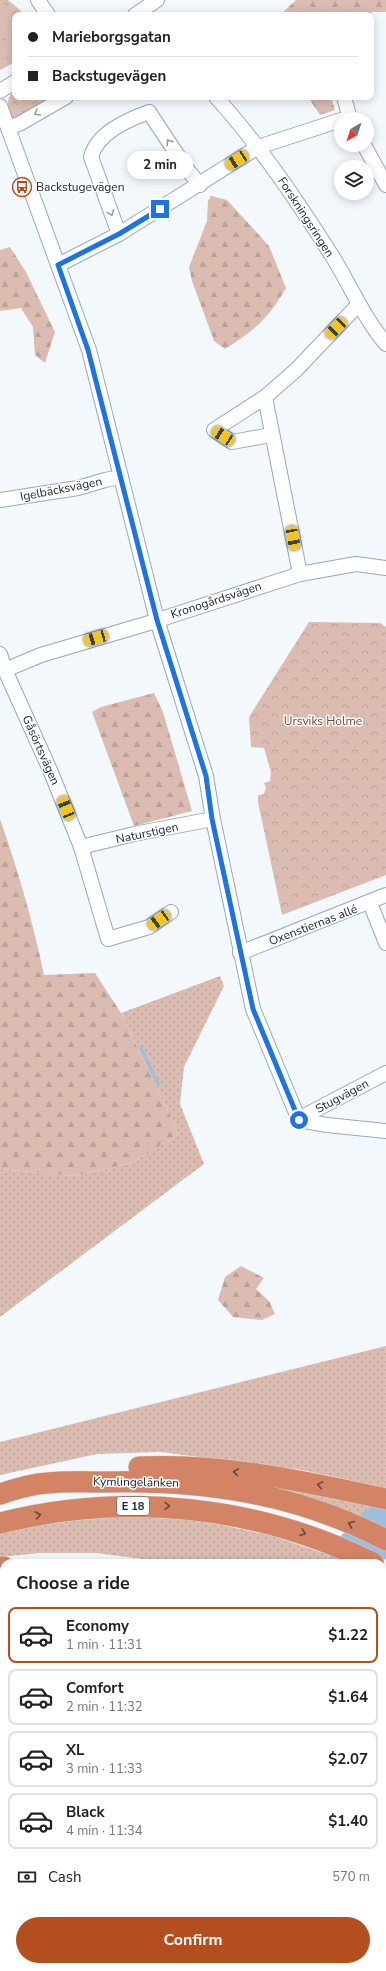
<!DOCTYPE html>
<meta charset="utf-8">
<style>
body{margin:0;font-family:"Nunito Sans",sans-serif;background:#f2f2f2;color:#222;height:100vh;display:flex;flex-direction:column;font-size:15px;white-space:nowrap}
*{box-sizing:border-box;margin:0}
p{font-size:13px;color:#767676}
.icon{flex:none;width:22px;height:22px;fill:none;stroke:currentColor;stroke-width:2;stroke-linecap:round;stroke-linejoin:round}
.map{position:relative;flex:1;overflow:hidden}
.drawer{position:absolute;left:0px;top:1559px;width:386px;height:412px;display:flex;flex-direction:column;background:#fff;border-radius:12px 12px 0 0;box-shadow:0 2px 10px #0003}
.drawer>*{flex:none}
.hud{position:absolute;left:12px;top:12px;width:362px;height:88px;border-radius:8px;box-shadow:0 2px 10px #0003;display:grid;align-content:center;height:88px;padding:0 16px;background:#fff}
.needle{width:26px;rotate:219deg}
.controls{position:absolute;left:334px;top:112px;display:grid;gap:8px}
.controls a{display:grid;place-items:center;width:40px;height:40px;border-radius:50%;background:#fff;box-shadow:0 2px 10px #0003;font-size:20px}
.end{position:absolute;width:18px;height:18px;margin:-9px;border:5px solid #1a73e8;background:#fff;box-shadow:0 0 0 2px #fff}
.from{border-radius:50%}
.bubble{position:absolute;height:28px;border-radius:14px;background:#fff;box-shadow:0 2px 10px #0003;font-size:13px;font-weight:700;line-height:28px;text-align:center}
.car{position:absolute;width:12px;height:24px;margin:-12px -6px;border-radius:5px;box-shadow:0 0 3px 1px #0007;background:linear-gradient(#f5c518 24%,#345 0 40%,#f5c518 0 76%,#345 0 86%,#f5c518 0)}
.hud b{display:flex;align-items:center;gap:14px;height:38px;font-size:15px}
.hud b+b{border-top:1px solid #e0e0e0}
.hud i{width:10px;height:10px;background:#222}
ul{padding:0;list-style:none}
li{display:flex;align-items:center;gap:12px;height:56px;margin:0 8px 6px;padding:0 8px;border:2px solid #e0e0e0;border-radius:8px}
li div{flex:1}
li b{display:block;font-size:15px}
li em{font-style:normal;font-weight:700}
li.current{border-color:#b34e1f}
li>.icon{width:36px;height:36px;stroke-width:1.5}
h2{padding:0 16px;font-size:18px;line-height:48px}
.pay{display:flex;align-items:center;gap:10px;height:44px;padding:0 16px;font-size:15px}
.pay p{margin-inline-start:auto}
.button{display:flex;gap:8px;margin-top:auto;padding:8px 16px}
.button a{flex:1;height:46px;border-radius:24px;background:#b34e1f;color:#fff;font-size:16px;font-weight:700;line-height:46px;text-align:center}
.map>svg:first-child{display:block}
</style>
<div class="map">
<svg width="386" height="1971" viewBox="0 0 386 1971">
<defs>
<pattern id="grass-dots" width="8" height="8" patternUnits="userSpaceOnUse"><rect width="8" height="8" fill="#dbbcb1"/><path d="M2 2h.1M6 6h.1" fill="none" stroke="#bba198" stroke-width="1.8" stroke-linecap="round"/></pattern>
<pattern id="forest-firs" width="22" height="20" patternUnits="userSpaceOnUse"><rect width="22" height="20" fill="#dbbcb1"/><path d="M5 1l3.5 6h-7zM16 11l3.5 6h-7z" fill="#bba198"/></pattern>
<pattern id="park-crowns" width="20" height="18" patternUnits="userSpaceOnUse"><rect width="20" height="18" fill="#dbbcb1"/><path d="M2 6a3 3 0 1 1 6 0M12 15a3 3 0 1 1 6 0" fill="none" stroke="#bba198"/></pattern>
</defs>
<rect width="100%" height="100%" fill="#f3f8fd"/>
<g fill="url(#grass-dots)">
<polygon points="220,976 224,986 184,1067 180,1104 204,1164 0,1317 0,1169 73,1176 132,1163 179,1134 121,1013"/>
<polygon points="386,1346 386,1488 302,1470 160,1452 97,1454 0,1475 0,1442"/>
<polygon points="252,1482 374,1504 360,1516 307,1497"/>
<path d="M145 1517 203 1521 273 1536 329 1555 326 1563H173L96 1553H40L0 1557V1533C47 1518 97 1518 145 1517Z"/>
<polygon points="382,1581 386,1583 386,1610 382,1609"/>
<polygon points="4,1717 4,1967 382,1967 382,1732 386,1734 386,1971 0,1971 0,1718"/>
</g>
<g fill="url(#forest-firs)">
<polygon points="296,0 386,0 386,12 373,12 366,15 280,15"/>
<polygon points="308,97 331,97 335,110 320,115"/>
<path d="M211 196 227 200 269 246 286 288C269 318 254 331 225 349L214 341 192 281 189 267 207 221 208 201Z"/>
<polygon points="10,247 26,272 55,332 45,363 35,355 33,327 21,308 0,311 0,250"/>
<polygon points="154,693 163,712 192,811 134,826 92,712 101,707"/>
<path d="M0 819C18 870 33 922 44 975L95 973 121 1013 179 1134 132 1163 73 1176 0 1169Z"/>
<polygon points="241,1266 264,1278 256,1289 269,1301 275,1314 262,1320 233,1317 218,1300 225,1277"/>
</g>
<g fill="url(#park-crowns)">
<polygon points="0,0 8,0 26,15 15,15 15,62 0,70"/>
<path d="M15 91V97H51L12 119C7 110 5 97 15 91Z"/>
<polygon points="309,622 380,623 386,627 386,875 282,915 258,802 258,795 264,794 266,788 264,783 270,781 271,772 264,748 251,747 249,717"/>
</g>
<g fill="#dbbcb1">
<polygon points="5,3 15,25 15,33 0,40 0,5"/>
<polygon points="15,35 15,54 0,60 0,42"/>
</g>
<path fill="#9ebedd" d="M381 1499H386V1558L382 1563H326C338 1534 355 1518 381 1499Z"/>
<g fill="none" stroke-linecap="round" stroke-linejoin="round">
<g stroke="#9ebedd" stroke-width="3.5">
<polyline points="141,1048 158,1084"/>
<polyline points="382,1642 386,1643"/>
<polyline points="0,1715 4,1714"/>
</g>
<g stroke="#93a9bf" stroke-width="16">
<g id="minor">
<polyline points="38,0 48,15"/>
<polyline points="135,15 157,0"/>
<polyline points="0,91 15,82"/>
<path d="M216 97C261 147 298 202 334 259 351 287 364 318 386 344"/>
<polyline points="344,97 350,119"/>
<polyline points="0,106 89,350 157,620 206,776 213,819 253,1009 299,1120 327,1125 386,1131"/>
<polyline points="8,128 19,124 66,97"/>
<polyline points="364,145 386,185"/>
<path d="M119 234 91 157C97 133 127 120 149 112L186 168 200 185"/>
<polyline points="58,265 119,234 258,147 341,120"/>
<polyline points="265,397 300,574"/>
<polyline points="271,435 232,442 214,430 265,397 296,370 358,305"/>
<polyline points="0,500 78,488 105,480 121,477"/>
<polyline points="0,654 5,670 50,770 81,847 108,939 149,927 171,912"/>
<polyline points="5,670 41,655 149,623 300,574 356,564 386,568"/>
<polyline points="81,847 134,834 213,819"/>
<polyline points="370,903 386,943"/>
<polyline points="240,953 386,895"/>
<polyline points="297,1117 306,1115 386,1073"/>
</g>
</g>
<g stroke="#d1d3d4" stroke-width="22">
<g id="highway">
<path d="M139 1467C222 1463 306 1482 386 1499"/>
<path d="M0 1494C15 1489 32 1484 47 1483 67 1481 88 1482 108 1482 206 1480 298 1494 386 1540"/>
<path d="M0 1523C126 1492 257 1505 373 1563"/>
<polyline points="0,1567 4,1567"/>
<polyline points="382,1620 386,1621"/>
</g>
</g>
<use href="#minor" stroke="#fff" stroke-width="14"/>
<use href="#highway" stroke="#d38465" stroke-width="21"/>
</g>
<defs><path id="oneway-chevron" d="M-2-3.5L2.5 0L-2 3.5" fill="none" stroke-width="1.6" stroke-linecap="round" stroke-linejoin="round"/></defs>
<g stroke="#989c9f">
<use href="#oneway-chevron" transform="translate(37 113) rotate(150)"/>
<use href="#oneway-chevron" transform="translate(169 142) rotate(-123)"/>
<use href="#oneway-chevron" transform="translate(111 213) rotate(69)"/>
</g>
<g stroke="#634942">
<use href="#oneway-chevron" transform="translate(236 1472) rotate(-172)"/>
<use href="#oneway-chevron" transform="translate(320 1485) rotate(-170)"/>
<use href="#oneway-chevron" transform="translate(167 1506) rotate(2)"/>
<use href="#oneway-chevron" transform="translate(38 1515) rotate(-11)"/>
<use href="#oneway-chevron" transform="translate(351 1524) rotate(-157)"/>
<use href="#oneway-chevron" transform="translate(303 1533) rotate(20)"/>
</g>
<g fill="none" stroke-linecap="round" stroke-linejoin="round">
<polyline stroke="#1a73e8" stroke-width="5" points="160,209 119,234 58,265 88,350 157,620 206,776 212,819 253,1009 299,1120"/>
</g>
<defs>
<g id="bus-ring" transform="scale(1)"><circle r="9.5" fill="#fff" stroke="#b34e1f" stroke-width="1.5"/><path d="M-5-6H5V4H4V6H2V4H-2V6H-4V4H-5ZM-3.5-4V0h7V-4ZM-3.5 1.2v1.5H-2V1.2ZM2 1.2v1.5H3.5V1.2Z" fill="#b34e1f"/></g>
</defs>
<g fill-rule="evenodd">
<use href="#bus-ring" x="22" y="187"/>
</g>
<g text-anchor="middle" stroke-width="3" stroke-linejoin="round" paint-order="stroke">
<rect fill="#fff" stroke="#5e646a" stroke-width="1" x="117" y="1497" width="32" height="18" rx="3"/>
<g font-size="11" font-weight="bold" fill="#19222a">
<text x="133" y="1510">E 18</text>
</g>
<g font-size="12" fill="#19222a" stroke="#fff" text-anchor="start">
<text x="36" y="191">Backstugevägen</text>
</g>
<g font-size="12" fill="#19222a" stroke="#fff">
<text transform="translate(306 217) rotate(57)" y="4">Forskningsringen</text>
<text transform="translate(61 489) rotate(-11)" y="4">Igelbäcksvägen</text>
<text transform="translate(216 600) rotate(-18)" y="4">Kronogårdsvägen</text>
<text transform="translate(41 750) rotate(66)" y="4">Gåsörtsvägen</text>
<text transform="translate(147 833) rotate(-12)" y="4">Naturstigen</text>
<text transform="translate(313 925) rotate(-21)" y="4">Oxenstiernas allé</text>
<text transform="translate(342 1096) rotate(-28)" y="4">Stugvägen</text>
<text transform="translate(136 1482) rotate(1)" y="4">Kymlingelänken</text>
</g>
<g font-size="12" fill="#7d442c" stroke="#fff">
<text x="323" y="725">Ursviks Holme</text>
</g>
</g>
</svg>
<div class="controls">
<a><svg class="needle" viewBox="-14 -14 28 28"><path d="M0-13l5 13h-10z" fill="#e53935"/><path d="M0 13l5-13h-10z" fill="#767676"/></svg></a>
<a><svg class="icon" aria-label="layers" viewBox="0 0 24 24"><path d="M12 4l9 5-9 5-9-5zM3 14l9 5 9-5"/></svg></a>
</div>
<i class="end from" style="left:299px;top:1120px"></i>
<i class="end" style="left:160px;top:209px"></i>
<div class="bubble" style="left:127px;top:151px;width:66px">2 min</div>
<i class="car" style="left:237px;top:160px;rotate:237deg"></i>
<i class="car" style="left:336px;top:328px;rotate:224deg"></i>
<i class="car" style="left:223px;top:436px;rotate:303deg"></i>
<i class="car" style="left:293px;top:538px;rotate:169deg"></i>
<i class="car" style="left:96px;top:638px;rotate:254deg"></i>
<i class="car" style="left:66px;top:808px;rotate:338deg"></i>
<i class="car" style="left:159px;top:920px;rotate:235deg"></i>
<div class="hud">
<b><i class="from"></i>Marieborgsgatan</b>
<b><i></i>Backstugevägen</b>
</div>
<section class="drawer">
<h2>Choose a ride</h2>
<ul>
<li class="current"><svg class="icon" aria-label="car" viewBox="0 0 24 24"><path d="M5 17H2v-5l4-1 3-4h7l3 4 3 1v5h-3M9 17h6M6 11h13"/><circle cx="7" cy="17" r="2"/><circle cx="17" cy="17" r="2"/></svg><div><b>Economy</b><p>1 min · 11:31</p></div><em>$1.22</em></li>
<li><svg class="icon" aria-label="car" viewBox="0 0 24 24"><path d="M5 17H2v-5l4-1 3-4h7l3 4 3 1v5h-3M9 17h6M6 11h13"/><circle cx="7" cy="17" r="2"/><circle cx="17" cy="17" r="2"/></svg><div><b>Comfort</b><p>2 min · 11:32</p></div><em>$1.64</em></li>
<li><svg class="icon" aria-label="car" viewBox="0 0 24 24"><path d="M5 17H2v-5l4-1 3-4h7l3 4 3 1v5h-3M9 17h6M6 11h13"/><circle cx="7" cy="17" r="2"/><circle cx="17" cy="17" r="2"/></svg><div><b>XL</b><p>3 min · 11:33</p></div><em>$2.07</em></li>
<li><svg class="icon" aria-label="car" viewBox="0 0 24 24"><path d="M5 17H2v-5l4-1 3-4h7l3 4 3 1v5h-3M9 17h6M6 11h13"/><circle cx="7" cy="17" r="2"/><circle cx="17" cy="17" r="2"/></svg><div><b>Black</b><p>4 min · 11:34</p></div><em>$1.40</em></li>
</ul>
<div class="pay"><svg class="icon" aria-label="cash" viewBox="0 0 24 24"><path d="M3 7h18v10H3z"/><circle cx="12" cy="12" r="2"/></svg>Cash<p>570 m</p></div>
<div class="button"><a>Confirm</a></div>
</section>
</div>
